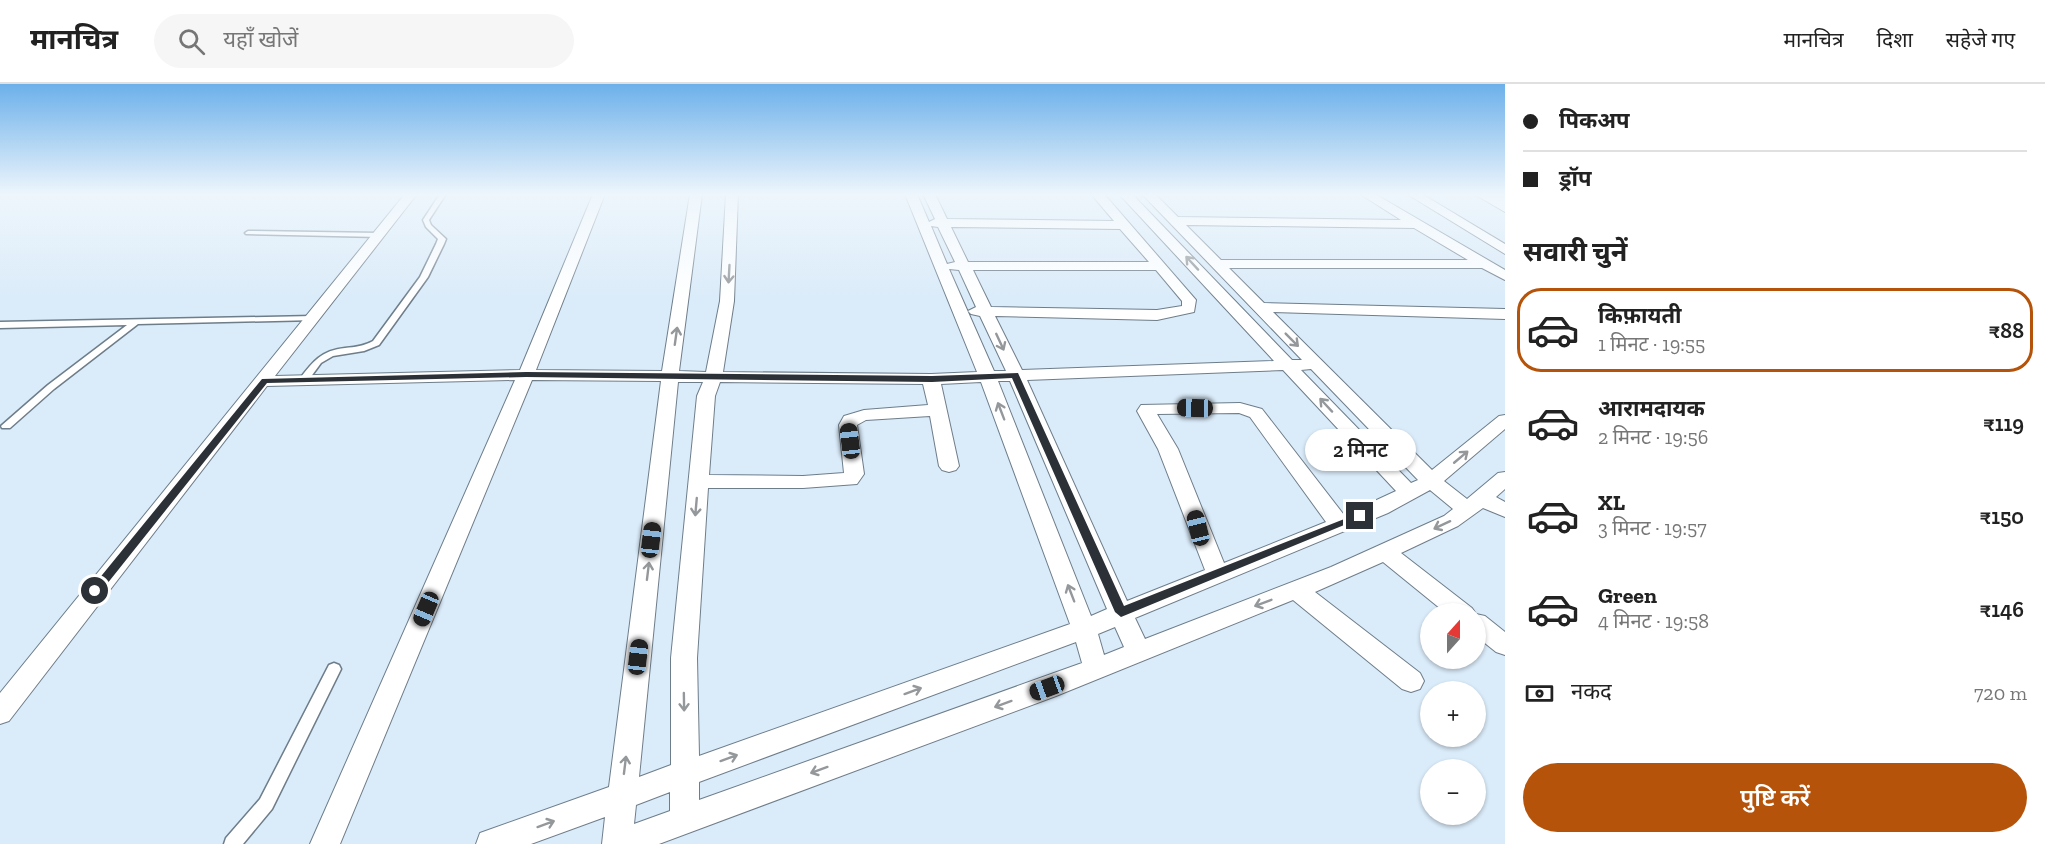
<!DOCTYPE html>
<html lang="hi">
<meta charset="utf-8">
<style>
body{margin:0;font-family:"Zilla Slab","Noto Sans Devanagari",serif;background:#f6f6f6;color:#222;height:100vh;display:flex;flex-direction:column;font-size:22px;white-space:nowrap}
*{box-sizing:border-box;margin:0}
p{font-size:20px;color:#767676}
.icon{flex:none;width:33px;height:33px;fill:none;stroke:currentColor;stroke-width:2;stroke-linecap:round;stroke-linejoin:round}
.map{position:relative;flex:1;overflow:hidden}
.panel{display:flex;flex-direction:column;background:#fff;width:540px}
.panel>*{flex:none}
.banner{display:grid;align-content:center;height:132px;padding:0 18px;background:#fff}
.needle{width:39px;rotate:21deg}
.fabs{position:absolute;left:1420px;top:519px;display:grid;gap:12px}
.fabs a{display:grid;place-items:center;width:66px;height:66px;border-radius:50%;background:#fff;box-shadow:0 2px 4px #0004;font-size:30px}
.end{position:absolute;width:27px;height:27px;margin:-14px;border:8px solid #2b3137;background:#fff;box-shadow:0 0 0 3px #fff}
.from{border-radius:50%}
.bubble{position:absolute;height:42px;border-radius:21px;background:#fff;box-shadow:0 2px 4px #0004;font-size:20px;font-weight:600;line-height:42px;text-align:center}
.car{position:absolute;width:18px;height:36px;margin:-18px -9px;border-radius:8px;box-shadow:0 0 4px 2px #0007;background:linear-gradient(#222 24%,#8ab4d8 0 40%,#222 0 76%,#8ab4d8 0 86%,#222 0)}
.banner b{display:flex;align-items:center;gap:21px;height:57px;font-size:22px}
.banner b+b{border-top:2px solid #e0e0e0}
.banner i{width:15px;height:15px;background:#222}
ul{padding:0;list-style:none}
li{display:flex;align-items:center;gap:18px;height:84px;margin:0 12px 9px;padding:0 6px;border:3px solid transparent;border-radius:24px}
li div{flex:1}
li b{display:block;font-size:22px}
li em{font-style:normal;font-weight:600}
li.current{border-color:#b45309}
li>.icon{width:54px;height:54px;stroke-width:1.5}
h2{padding:0 18px;font-size:27px;line-height:72px}
.pay{display:flex;align-items:center;gap:15px;height:66px;padding:0 18px;font-size:22px}
.pay p{margin-inline-start:auto}
.primary-button{display:flex;gap:12px;margin-top:auto;padding:12px 18px}
.primary-button a{flex:1;height:69px;border-radius:36px;background:#b45309;color:#fff;font-size:24px;font-weight:600;line-height:69px;text-align:center}
header{display:flex;align-items:center;gap:36px;box-sizing:border-box;height:84px;padding:0 30px;background:#fff;border-bottom:2px solid #e0e0e0}
header strong{font-size:28px}
nav{display:flex;gap:33px;margin-inline-start:auto;font-size:21px}
.search{width:420px;height:54px;background:#f6f6f6;display:flex;align-items:center;gap:15px;box-sizing:border-box;padding:0 21px;border-radius:33px;color:#767676;font-size:22px}
main{display:flex;flex:1;min-height:0}
.map>svg:first-child{display:block}
</style>
<header>
<strong>मानचित्र</strong>
<div class="search"><svg class="icon" aria-label="search" viewBox="0 0 24 24"><circle cx="10" cy="10" r="6"/><path d="M15 15l6 6"/></svg>यहाँ खोजें</div>
<nav><a>मानचित्र</a><a>दिशा</a><a>सहेजे गए</a></nav>
</header>
<main>
<div class="map">
<svg width="1505" height="760" viewBox="0 0 1505 760">
<rect width="100%" height="100%" fill="#daebf9"/>
<g fill="none" stroke-linecap="round" stroke-linejoin="round">
<g stroke="#6e7d8a" stroke-width="3">
<g id="service">
<path d="M440 110H446L429 136 431 141 446 155 444 160 428 193 379 261 364 267 333 272 321 279 307 298H301L299 296C312 278 322 266 345 264 355 263 364 262 373 257L420 193 436 160 438 155 426 143 423 136Z"/>
<polygon points="248,147 379,149 382,151 379,153 246,150 245,149"/>
<polygon points="313,232 317,234 316,236 138,240 54,305 10,344 2,344 1,342 48,301 127,241 0,244 0,238"/>
<polygon points="334,579 339,581 341,585 272,725 243,760 224,760 226,754 260,715 329,581"/>
</g>
</g>
<g stroke="#6e7d8a" stroke-width="2">
<g id="minor">
<path d="M405 110H417L275 292 520 286 593 110H605L536 286 662 287 690 110H702L679 287 706 288 720 217 726 110H738L734 217 723 288 931 290 977 288 905 110H917L929 138 935 135 923 110H935L947 135 1114 137 1091 110H1104L1196 216 1194 228 1157 236 995 232 1022 286 1274 277 1119 110H1132L1292 276H1302L1142 110H1155L1178 133 1401 136 1360 110H1375L1505 186V196L1482 184H1229L1264 219 1505 225V235L1273 228 1432 386 1499 332 1505 331V345L1444 397 1467 415 1498 389 1505 388V405L1496 413 1505 418V433L1483 424 1458 442 1401 469 1472 524 1476 530H1447L1383 478 1315 508 1420 589 1424 597 1420 605 1411 608 1402 605 1293 516 1056 612 659 760H602L605 733 531 760H476L480 749 609 703 661 297 532 296 340 760H310L515 296 267 302 9 637 0 640V609ZM1186 141 1414 144 1468 176H1221ZM931 142 938 143 955 178 947 180ZM951 143 1120 145 1149 178H968ZM949 185 959 186 976 223 968 227 971 230 980 232 1006 287H994ZM973 186H1156L1182 217V222L1157 226 991 223ZM1311 285 1418 396 1411 399 1301 286ZM1283 286 1396 407 1344 431 1262 325 1240 319 1141 321 1137 327 1158 365 1205 486 1127 517 1027 296ZM998 297H1010L1107 525 1091 532ZM678 298H703L697 312 671 574V681L639 693ZM720 298 923 300 928 321 864 326 844 332 839 341 844 389 803 392 709 391 715 312ZM981 298 1070 540 699 672 697 574 708 404H803L857 400 864 390 857 341 866 336 930 332 939 382 942 386 949 388 956 386 959 382 941 300ZM1239 329 1250 333 1326 438 1224 479 1178 365 1157 330ZM1430 406 1453 425 1444 432 1331 483 1145 555 1135 534 1388 429ZM1115 543 1124 563 1104 571 1098 550ZM1076 558 1082 579 699 716V698ZM670 708V727L634 740 636 721Z"/>
<polygon points="1407,110 1422,110 1505,160 1505,170"/>
<polygon points="1476,530 1485,532 1505,548 1505,571 1496,568 1476,552"/>
</g>
</g>
<g stroke="#6e7d8a" stroke-width="2">
<polygon id="tertiary" points="1474,110 1494,110 1505,117 1505,128"/>
</g>
<g stroke="#6e7d8a" stroke-width="2">
<polygon id="trunk" points="1487,110 1505,110 1505,121 1498,119"/>
</g>
<use href="#service" fill="#fff" fill-rule="evenodd"/>
<use href="#minor" fill="#fff" fill-rule="evenodd"/>
<use href="#tertiary" fill="#fff" fill-rule="evenodd"/>
<use href="#trunk" fill="#fff" fill-rule="evenodd"/>
</g>
<defs><path id="oneway-shaft" d="M-6 0H5M1.5-3L5.5 0L1.5 3" fill="none" stroke-width="1.6" stroke-linecap="round" stroke-linejoin="round" transform="scale(1.5)"/></defs>
<g stroke="#95989b">
<use href="#oneway-shaft" transform="translate(1192 179) rotate(-133)"/>
<use href="#oneway-shaft" transform="translate(729 190) rotate(93)"/>
<use href="#oneway-shaft" transform="translate(676 252) rotate(-82)"/>
<use href="#oneway-shaft" transform="translate(1292 256) rotate(45)"/>
<use href="#oneway-shaft" transform="translate(1000 258) rotate(65)"/>
<use href="#oneway-shaft" transform="translate(1326 321) rotate(-133)"/>
<use href="#oneway-shaft" transform="translate(1001 327) rotate(-111)"/>
<use href="#oneway-shaft" transform="translate(1461 373) rotate(-40)"/>
<use href="#oneway-shaft" transform="translate(696 423) rotate(95)"/>
<use href="#oneway-shaft" transform="translate(1442 441) rotate(155)"/>
<use href="#oneway-shaft" transform="translate(648 487) rotate(-83)"/>
<use href="#oneway-shaft" transform="translate(1071 509) rotate(-111)"/>
<use href="#oneway-shaft" transform="translate(1263 519) rotate(159)"/>
<use href="#oneway-shaft" transform="translate(913 607) rotate(-20)"/>
<use href="#oneway-shaft" transform="translate(684 618) rotate(89)"/>
<use href="#oneway-shaft" transform="translate(1003 620) rotate(160)"/>
<use href="#oneway-shaft" transform="translate(729 674) rotate(-20)"/>
<use href="#oneway-shaft" transform="translate(625 681) rotate(-83)"/>
<use href="#oneway-shaft" transform="translate(819 686) rotate(160)"/>
<use href="#oneway-shaft" transform="translate(546 740) rotate(-20)"/>
</g>
<linearGradient id="sky" x2="0" y2="1"><stop stop-color="#6cb0ea"/><stop offset="0.51" stop-color="#eef6fc"/><stop offset="1" stop-color="#eef6fc" stop-opacity="0"/></linearGradient>
<rect width="1505" height="217" fill="url(#sky)"/>
<polygon fill="#2b3137" points="526,288 932,292 1018,289 1124,522 1357,430 1364,430 1366,432 1121,533 1115,528 1012,294 932,298 526,293 267,299 99,510 95,511 89,507 262,295"/>
</svg>
<div class="fabs">
<a><svg class="needle" viewBox="-14 -14 28 28"><path d="M0-13l5 13h-10z" fill="#e53935"/><path d="M0 13l5-13h-10z" fill="#767676"/></svg></a>
<a>+</a>
<a>−</a>
</div>
<i class="end from" style="left:95px;top:507px"></i>
<i class="end" style="left:1360px;top:432px"></i>
<div class="bubble" style="left:1305px;top:345px;width:111px">2 मिनट</div>
<i class="car" style="left:1195px;top:324px;rotate:271deg"></i>
<i class="car" style="left:850px;top:357px;rotate:353deg"></i>
<i class="car" style="left:1198px;top:444px;rotate:346deg"></i>
<i class="car" style="left:651px;top:456px;rotate:7deg"></i>
<i class="car" style="left:426px;top:525px;rotate:203deg"></i>
<i class="car" style="left:638px;top:573px;rotate:7deg"></i>
<i class="car" style="left:1047px;top:604px;rotate:250deg"></i>
</div>
<section class="panel">
<div class="banner">
<b><i class="from"></i>पिकअप</b>
<b><i></i>ड्रॉप</b>
</div>
<h2>सवारी चुनें</h2>
<ul>
<li class="current"><svg class="icon" aria-label="car" viewBox="0 0 24 24"><path d="M5 17H2v-5l4-1 3-4h7l3 4 3 1v5h-3M9 17h6M6 11h13"/><circle cx="7" cy="17" r="2"/><circle cx="17" cy="17" r="2"/></svg><div><b>किफ़ायती</b><p>1 मिनट · 19:55</p></div><em>₹88</em></li>
<li><svg class="icon" aria-label="car" viewBox="0 0 24 24"><path d="M5 17H2v-5l4-1 3-4h7l3 4 3 1v5h-3M9 17h6M6 11h13"/><circle cx="7" cy="17" r="2"/><circle cx="17" cy="17" r="2"/></svg><div><b>आरामदायक</b><p>2 मिनट · 19:56</p></div><em>₹119</em></li>
<li><svg class="icon" aria-label="car" viewBox="0 0 24 24"><path d="M5 17H2v-5l4-1 3-4h7l3 4 3 1v5h-3M9 17h6M6 11h13"/><circle cx="7" cy="17" r="2"/><circle cx="17" cy="17" r="2"/></svg><div><b>XL</b><p>3 मिनट · 19:57</p></div><em>₹150</em></li>
<li><svg class="icon" aria-label="car" viewBox="0 0 24 24"><path d="M5 17H2v-5l4-1 3-4h7l3 4 3 1v5h-3M9 17h6M6 11h13"/><circle cx="7" cy="17" r="2"/><circle cx="17" cy="17" r="2"/></svg><div><b>Green</b><p>4 मिनट · 19:58</p></div><em>₹146</em></li>
</ul>
<div class="pay"><svg class="icon" aria-label="cash" viewBox="0 0 24 24"><path d="M3 7h18v10H3z"/><circle cx="12" cy="12" r="2"/></svg>नकद<p>720 m</p></div>
<div class="primary-button"><a>पुष्टि करें</a></div>
</section>
</main>
